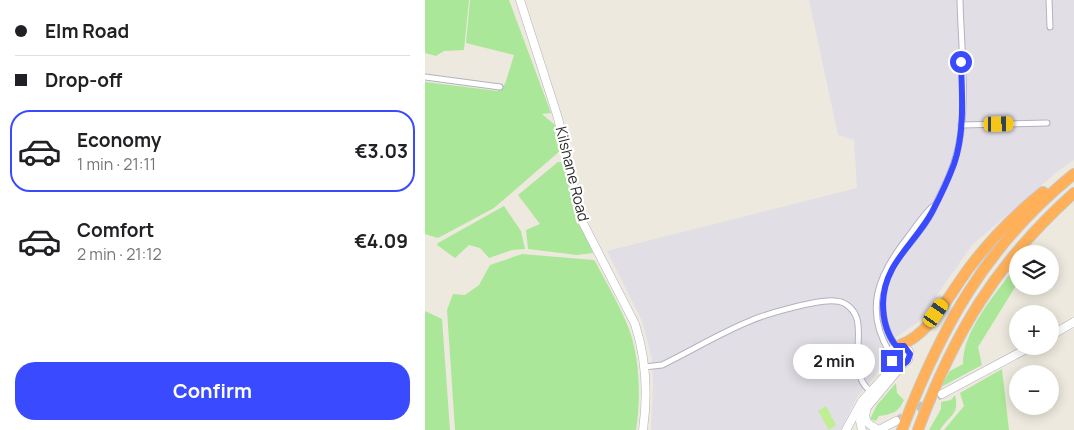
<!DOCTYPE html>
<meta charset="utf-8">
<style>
body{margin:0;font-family:Manrope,sans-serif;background:#f6f6f6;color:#202124;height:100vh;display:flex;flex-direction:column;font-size:19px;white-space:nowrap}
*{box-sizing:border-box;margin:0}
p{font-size:16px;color:#757577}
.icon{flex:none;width:28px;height:28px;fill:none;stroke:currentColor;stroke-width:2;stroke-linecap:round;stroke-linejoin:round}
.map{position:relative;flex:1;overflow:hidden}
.sheet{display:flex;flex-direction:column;background:#fff;width:425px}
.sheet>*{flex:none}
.banner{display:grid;align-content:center;height:110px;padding:0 15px;background:#fff}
.tools{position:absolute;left:584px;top:245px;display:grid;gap:10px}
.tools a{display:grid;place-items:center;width:50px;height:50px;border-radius:50%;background:#fff;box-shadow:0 2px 12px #0003;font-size:25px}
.end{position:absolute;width:22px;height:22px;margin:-11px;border:6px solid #3a4bff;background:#fff;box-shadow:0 0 0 2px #fff}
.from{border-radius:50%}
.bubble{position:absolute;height:35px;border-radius:18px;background:#fff;box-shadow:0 2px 12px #0003;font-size:16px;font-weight:700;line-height:35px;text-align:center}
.car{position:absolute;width:15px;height:30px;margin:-15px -8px;border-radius:6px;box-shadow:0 0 4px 1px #0007;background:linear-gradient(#f5c518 24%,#345 0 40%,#f5c518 0 76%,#345 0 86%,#f5c518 0)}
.banner b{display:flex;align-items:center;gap:18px;height:48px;font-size:19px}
.banner b+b{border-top:1px solid #e0e0e0}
.banner i{width:12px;height:12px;background:#202124}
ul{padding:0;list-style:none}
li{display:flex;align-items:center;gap:15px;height:82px;margin:0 10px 8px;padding:0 5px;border:2px solid transparent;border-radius:20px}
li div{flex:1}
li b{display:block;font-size:19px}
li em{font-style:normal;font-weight:700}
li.selected{border-color:#3a4bff}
li>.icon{width:45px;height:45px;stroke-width:1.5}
.primary-button{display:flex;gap:10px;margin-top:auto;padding:10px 15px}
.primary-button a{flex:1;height:58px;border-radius:20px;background:#3a4bff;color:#fff;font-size:20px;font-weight:700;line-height:58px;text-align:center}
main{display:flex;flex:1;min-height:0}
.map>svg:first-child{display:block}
</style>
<main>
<section class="sheet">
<div class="banner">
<b><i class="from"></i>Elm Road</b>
<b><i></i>Drop-off</b>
</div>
<ul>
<li class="selected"><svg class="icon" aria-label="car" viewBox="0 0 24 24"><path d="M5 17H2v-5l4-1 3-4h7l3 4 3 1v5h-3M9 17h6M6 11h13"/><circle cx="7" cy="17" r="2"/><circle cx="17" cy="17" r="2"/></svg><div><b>Economy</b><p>1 min · 21:11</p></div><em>€3.03</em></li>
<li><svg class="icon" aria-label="car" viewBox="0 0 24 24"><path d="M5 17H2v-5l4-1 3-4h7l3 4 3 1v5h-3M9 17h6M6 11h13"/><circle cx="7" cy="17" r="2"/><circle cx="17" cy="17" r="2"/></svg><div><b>Comfort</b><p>2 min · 21:12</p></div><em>€4.09</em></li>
</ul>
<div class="primary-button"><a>Confirm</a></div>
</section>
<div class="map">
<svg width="649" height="430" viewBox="0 0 649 430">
<rect width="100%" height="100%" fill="#eee9de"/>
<polygon fill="#e1dee6" points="384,0 649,0 649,160 633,171 547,245 493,322 467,340 451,375 432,397 416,430 226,430 228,387 227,360 221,335 217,321 182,251 432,188 429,140 413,135"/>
<g fill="#abe798">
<polygon points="0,0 44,0 39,50 19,51 11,56 0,53"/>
<polygon points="45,0 84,0 126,113 117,114 130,125 136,150 69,208 13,238 0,234 0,82 73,91 80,84 89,55 41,43"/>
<polygon points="133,162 139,162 148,208 168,253 152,255 103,249 101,230 115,224 93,195"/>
<polygon points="79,206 96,231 100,249 87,250 64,258 55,248 44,245 30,258 12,245 13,243"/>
<path d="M97 254 169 260 171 263C182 284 195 306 204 329 215 359 216 399 211 430H30L22 310 28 294 40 295 54 285 65 265Z"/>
<path d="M589 268 592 284 553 347 557 365 516 387 525 371 538 364C538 329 570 296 589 268Z"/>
<polygon points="0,311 17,319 25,430 0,430"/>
<polygon points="577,369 584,430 519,430 539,406 535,393"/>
<path d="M471 383 472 393 479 400C473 413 467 414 454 416L451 421 445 419 452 405Z"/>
<path d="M530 395C535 415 524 415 515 430H504L516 409V402L526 400Z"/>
</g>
<polygon fill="#bfee93" points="401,406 411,425 404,430 393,411"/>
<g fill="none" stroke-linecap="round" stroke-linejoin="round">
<polyline stroke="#c7c3ba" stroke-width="8" stroke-dasharray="8 4" stroke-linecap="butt" points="471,421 517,394"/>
<g stroke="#b2b2c0" stroke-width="7">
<g id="street">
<polyline points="624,0 625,27"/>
<polyline points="0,77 75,87"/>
<polyline points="536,125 622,123"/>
<path d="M471 346C463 335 459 325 458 311 453 263 489 248 507 212 517 191 528 171 533 148 543 105 536 45 535 0"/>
<path d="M465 353C438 309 454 274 483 237 491 227 498 215 507 207"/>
<path d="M219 367 237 365C266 351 295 333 325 321 341 314 393 299 410 301 420 301 429 309 432 319 438 343 423 372 445 391"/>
</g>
</g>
<g stroke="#b2b2c0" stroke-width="9">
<g id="secondary">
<path d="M95 0 133 118 157 221 210 324C221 358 223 395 218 430"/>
<polyline points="625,336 649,322"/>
<polyline points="517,394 607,346"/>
<path d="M441 411C438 423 445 425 454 430"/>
<polyline points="421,430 437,401 462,374 467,350 475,345 484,351 483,360 478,364 472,364 466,358"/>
<polyline points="437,430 435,421 438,412 478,364"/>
<polyline points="454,430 471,421"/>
</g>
</g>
<g stroke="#c8c8c8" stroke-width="12">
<g id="highway">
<path d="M475 345C506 335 528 287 548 263 568 237 592 213 618 192"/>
<path d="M477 430C516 327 562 244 649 174"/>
<path d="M493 430C529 333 571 263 649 193"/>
</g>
</g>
<use href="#street" stroke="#fff" stroke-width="5"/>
<use href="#secondary" stroke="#fff" stroke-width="8"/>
<use href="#highway" stroke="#ffb058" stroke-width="10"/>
</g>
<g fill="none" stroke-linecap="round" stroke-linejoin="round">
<path stroke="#3a4bff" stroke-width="6" d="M467 361C472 366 479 366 483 360L485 354 479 346H471C461 333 458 320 458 304 458 264 490 244 507 212 515 197 523 180 529 164 540 132 537 95 536 62"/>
</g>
<g text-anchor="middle" stroke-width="4.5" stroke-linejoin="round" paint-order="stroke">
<g font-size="15" fill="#2c2c2c" stroke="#fff">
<text transform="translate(147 174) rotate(76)" y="5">Kilshane Road</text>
</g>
</g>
</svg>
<div class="tools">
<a><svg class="icon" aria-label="layers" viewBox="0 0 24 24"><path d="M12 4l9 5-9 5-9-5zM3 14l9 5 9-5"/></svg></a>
<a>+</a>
<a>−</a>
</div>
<i class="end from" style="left:536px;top:62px"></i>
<i class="end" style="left:467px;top:361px"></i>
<div class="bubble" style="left:368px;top:344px;width:82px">2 min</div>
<i class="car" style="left:574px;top:124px;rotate:89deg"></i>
<i class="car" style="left:511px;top:313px;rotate:35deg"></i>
</div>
</main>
